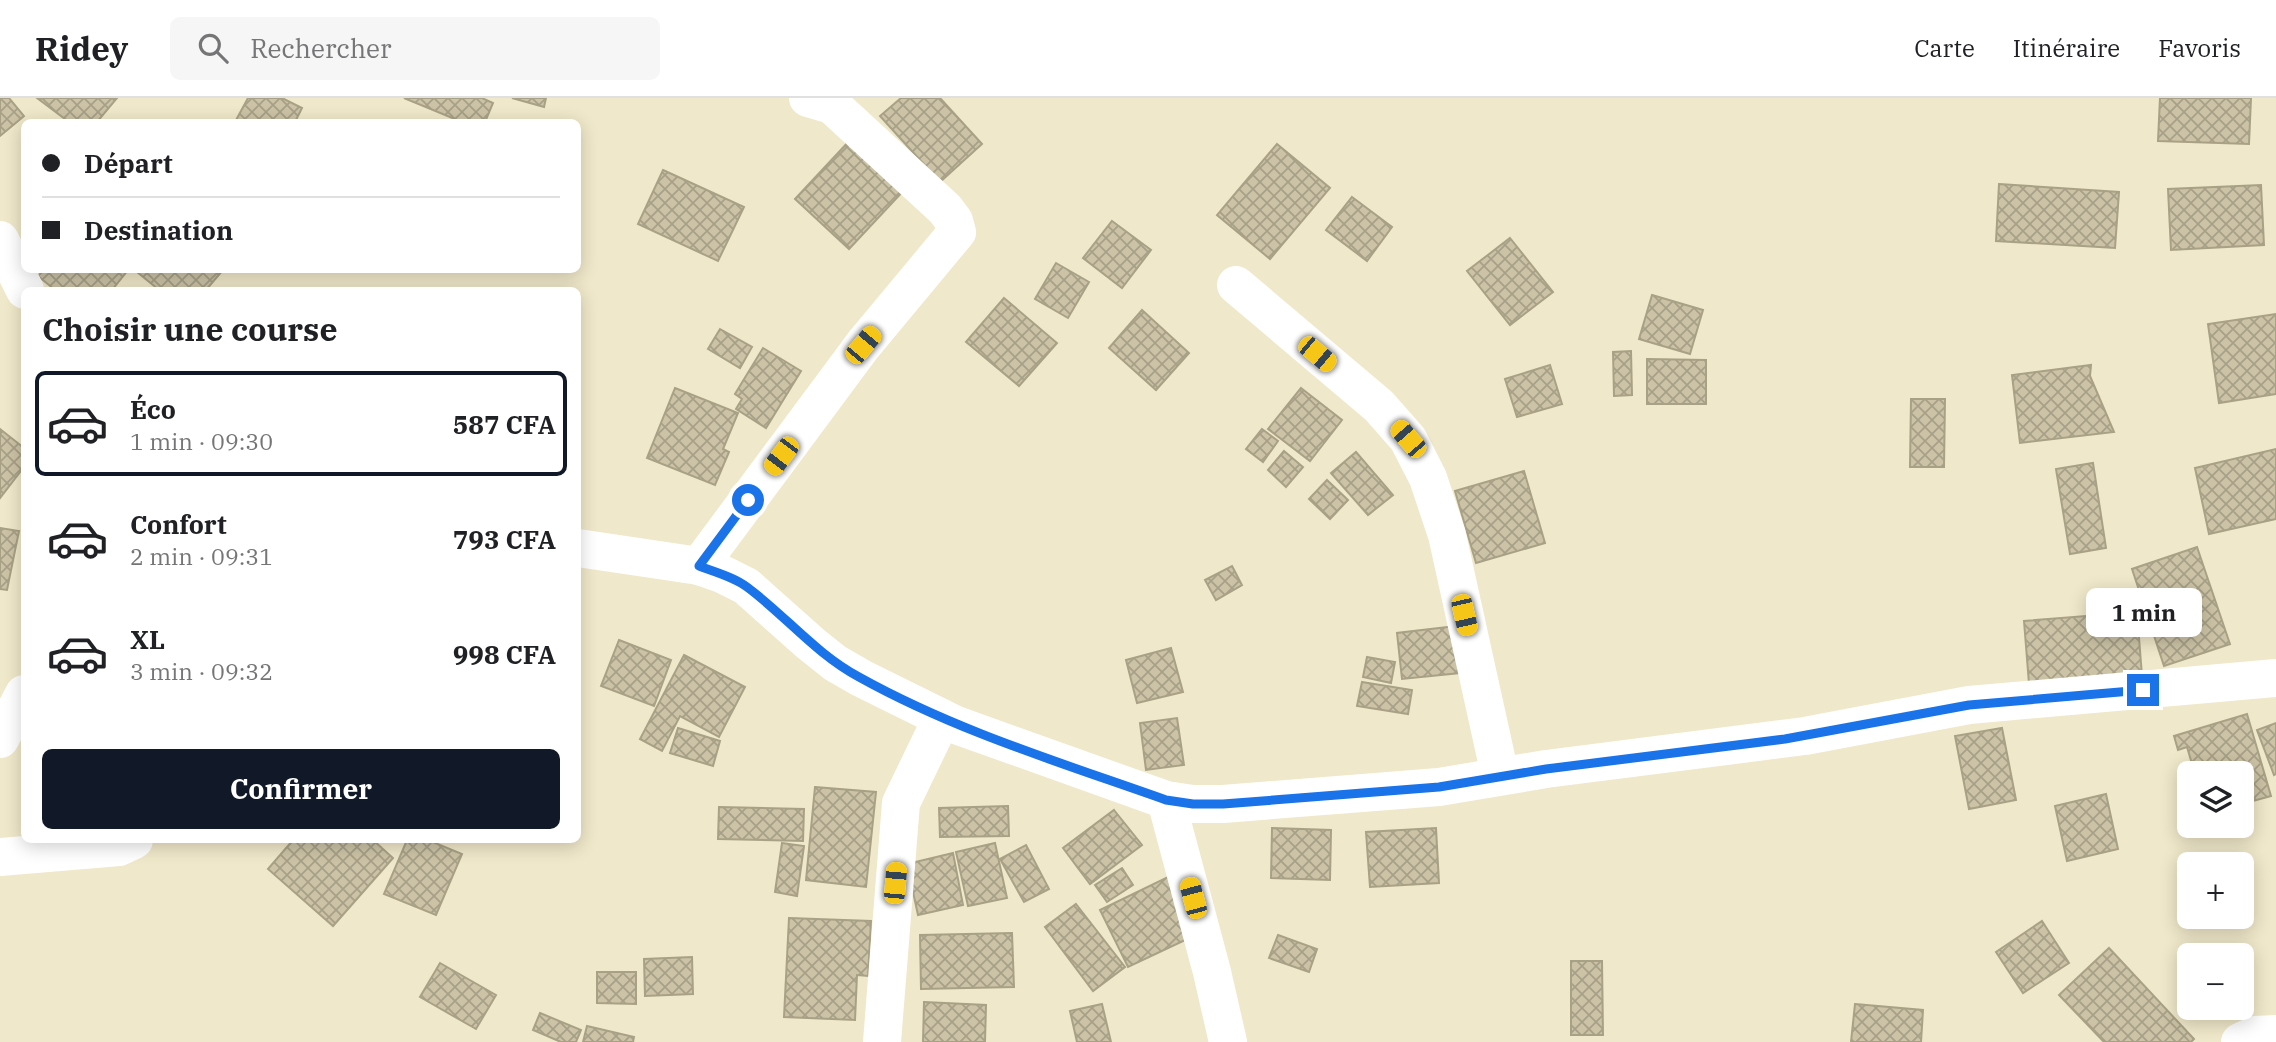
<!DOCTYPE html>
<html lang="fr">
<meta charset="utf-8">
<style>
body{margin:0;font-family:"IBM Plex Serif",serif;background:#f6f6f6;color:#202124;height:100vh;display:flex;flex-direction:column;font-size:26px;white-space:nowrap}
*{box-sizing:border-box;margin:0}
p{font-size:23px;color:#757577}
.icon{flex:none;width:38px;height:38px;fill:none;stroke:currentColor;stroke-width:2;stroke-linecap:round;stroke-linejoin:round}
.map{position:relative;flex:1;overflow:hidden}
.panel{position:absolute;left:21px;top:189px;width:560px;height:556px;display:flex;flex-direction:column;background:#fff;border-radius:10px;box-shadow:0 4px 18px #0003}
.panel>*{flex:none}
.hud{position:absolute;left:21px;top:21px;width:560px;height:154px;border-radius:10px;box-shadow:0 4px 18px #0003;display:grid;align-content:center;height:154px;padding:0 21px;background:#fff}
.controls{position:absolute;left:2177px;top:663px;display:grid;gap:14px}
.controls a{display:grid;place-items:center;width:77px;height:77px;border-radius:10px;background:#fff;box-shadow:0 4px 18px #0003;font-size:35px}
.end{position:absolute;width:32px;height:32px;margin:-16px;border:9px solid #1a73e8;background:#fff;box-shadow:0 0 0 4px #fff}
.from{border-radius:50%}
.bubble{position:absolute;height:49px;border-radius:10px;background:#fff;box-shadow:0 4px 18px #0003;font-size:23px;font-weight:700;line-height:49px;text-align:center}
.car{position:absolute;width:21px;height:42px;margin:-21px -10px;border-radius:9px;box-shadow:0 0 5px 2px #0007;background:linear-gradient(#f5c518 24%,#345 0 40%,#f5c518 0 76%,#345 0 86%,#f5c518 0)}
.hud b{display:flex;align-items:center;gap:24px;height:66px;font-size:26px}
.hud b+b{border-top:2px solid #e0e0e0}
.hud i{width:18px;height:18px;background:#202124}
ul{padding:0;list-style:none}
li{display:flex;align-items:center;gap:21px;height:105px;margin:0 14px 10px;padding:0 7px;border:4px solid transparent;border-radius:10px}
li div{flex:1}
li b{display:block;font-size:26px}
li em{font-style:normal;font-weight:700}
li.active{border-color:#111827}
li>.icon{width:63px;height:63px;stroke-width:1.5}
h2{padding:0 21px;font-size:32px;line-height:84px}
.cta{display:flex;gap:14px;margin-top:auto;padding:14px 21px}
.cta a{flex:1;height:80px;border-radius:10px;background:#111827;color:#fff;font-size:28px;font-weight:700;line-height:80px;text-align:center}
header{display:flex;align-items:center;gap:42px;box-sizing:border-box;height:98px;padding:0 35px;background:#fff;border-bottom:2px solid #e0e0e0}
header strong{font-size:33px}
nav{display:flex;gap:38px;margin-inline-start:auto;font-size:24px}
.search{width:490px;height:63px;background:#f6f6f6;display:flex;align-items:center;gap:18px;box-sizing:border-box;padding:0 24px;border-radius:10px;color:#757577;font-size:26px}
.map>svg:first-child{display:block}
</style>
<header>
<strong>Ridey</strong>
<div class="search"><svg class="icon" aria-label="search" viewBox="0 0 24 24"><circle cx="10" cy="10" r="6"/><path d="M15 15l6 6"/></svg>Rechercher</div>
<nav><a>Carte</a><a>Itinéraire</a><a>Favoris</a></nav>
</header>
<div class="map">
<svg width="2276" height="944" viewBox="0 0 2276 944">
<defs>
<pattern id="building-cross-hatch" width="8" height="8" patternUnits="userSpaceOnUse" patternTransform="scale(1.75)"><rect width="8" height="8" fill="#ccc3a6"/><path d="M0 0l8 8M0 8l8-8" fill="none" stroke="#a7a088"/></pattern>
</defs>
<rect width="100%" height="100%" fill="#f0e8ca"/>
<g fill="url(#building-cross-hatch)" stroke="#a9a185" stroke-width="2">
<polygon points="0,0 9,0 24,18 0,38"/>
<polygon points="37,0 117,0 97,24 69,24"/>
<polygon points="248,0 282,0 302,10 295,24 235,24"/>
<polygon points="404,0 482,0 493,5 485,24 462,24"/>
<polygon points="512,0 546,0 544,9"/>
<polygon points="901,0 940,0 982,46 940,84 880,18"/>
<polygon points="2160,0 2251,0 2249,46 2158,43"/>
<polygon points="852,40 906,90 849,151 795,101"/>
<polygon points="1277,46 1330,90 1270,161 1217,117"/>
<polygon points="663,72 744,109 718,163 638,126"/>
<polygon points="1999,86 2119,94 2115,150 1996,143"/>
<polygon points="2261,87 2264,147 2171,152 2168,91"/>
<polygon points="1352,99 1392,129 1367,163 1326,132"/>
<polygon points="1112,123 1151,152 1122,190 1083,160"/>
<polygon points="1510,140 1553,194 1510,227 1467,173"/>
<polygon points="1056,165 1089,184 1068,220 1035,201"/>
<polygon points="44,172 128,172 112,192 55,192 38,178"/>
<polygon points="139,172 223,172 206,192 159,192 137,174"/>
<polygon points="1652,197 1703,212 1690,256 1639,241"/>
<polygon points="1004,200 1057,245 1019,288 966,244"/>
<polygon points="1142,212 1189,255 1156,292 1109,250"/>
<polygon points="2276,216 2276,296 2219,305 2208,226"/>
<polygon points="720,231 752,249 740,270 708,251"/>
<polygon points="763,250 801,273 766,330 736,311 742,301 735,296"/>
<polygon points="1631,253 1632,297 1614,298 1613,254"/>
<polygon points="1647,261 1706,262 1706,306 1647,306"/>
<polygon points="1550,267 1562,306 1517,319 1505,281"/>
<polygon points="2091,267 2090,278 2114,334 2020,345 2012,277"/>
<polygon points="675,290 738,315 723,351 729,354 715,387 647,360"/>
<polygon points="1301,290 1342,322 1310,363 1268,331"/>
<polygon points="1911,301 1945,301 1944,369 1910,369"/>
<polygon points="0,331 24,350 24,369 0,400"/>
<polygon points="1262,331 1278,343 1263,364 1246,351"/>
<polygon points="2276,351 2276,421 2209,436 2195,370"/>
<polygon points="1284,353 1303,369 1286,389 1268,372"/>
<polygon points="1356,354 1393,397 1368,417 1331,375"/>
<polygon points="2093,365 2106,450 2070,456 2056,371"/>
<polygon points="1524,373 1545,445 1476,465 1455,393"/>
<polygon points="1327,382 1348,402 1330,421 1309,401"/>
<polygon points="0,430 19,433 7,492 0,491"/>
<polygon points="2197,449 2230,546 2164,568 2132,471"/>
<polygon points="1232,468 1242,487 1216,502 1205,482"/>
<polygon points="2137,514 2142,578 2029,586 2024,523"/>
<polygon points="1464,527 1470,574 1402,581 1397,535"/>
<polygon points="619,542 671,562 654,608 601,588"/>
<polygon points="1171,550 1183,594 1137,605 1126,562"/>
<polygon points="684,557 745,589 719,639 680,618 662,653 640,641"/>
<polygon points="1367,559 1395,564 1391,585 1363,579"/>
<polygon points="1362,584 1412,592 1408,616 1357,608"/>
<polygon points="2247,616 2271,698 2242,706 2242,676 2195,676 2187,649 2178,652 2174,638"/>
<polygon points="1177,620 1184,667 1146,672 1140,625"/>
<polygon points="2276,625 2276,676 2274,677 2257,632"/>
<polygon points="678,630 720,643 713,668 670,655"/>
<polygon points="2002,630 2016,702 1969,711 1955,638"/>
<polygon points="815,689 876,694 866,789 806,782"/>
<polygon points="2106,696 2118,751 2067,763 2055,708"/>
<polygon points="1008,708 1009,738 940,739 939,710"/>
<polygon points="719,709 804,711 803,743 718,741"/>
<polygon points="1114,712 1142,747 1090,786 1063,750"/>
<polygon points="1272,730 1331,732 1330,782 1271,780"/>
<polygon points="1436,730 1439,785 1370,789 1366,734"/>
<polygon points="293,742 373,742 393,760 333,828 268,771"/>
<polygon points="407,742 428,742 462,756 436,817 384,796"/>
<polygon points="782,745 804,748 797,798 775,794"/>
<polygon points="995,745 1007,800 968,808 956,754"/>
<polygon points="1026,747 1049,791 1024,804 1000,761"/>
<polygon points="953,755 963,807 918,817 907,766"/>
<polygon points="1122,770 1133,787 1107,804 1095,787"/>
<polygon points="1170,778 1198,836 1128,869 1100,812"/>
<polygon points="1076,806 1125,869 1093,893 1045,829"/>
<polygon points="789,820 871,823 868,878 857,877 855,922 784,919"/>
<polygon points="2042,823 2069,865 2023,895 1996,854"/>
<polygon points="1012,835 1014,889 921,891 920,837"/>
<polygon points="1278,837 1317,851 1309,874 1269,860"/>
<polygon points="2109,850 2194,941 2191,944 2104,944 2059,897"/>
<polygon points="692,859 693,896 645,898 644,861"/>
<polygon points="1571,863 1602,863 1603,937 1571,937"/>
<polygon points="440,865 496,897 476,931 420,899"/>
<polygon points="597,874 636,874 636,906 597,905"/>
<polygon points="924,904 986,907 985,944 923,944"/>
<polygon points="1102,906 1111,944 1077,944 1070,913"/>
<polygon points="1855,906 1923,912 1921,944 1851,944"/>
<polygon points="540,915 581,932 576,944 561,944 533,932"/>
<polygon points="587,928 634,939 633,944 583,944"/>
</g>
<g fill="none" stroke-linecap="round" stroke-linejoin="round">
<g stroke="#fff" stroke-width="38">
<polyline points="0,142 25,192"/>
<polyline points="1236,187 1379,308 1408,341 1428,380 1447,437 1500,677"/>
<polyline points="578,450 699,468 722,476 746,488 810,545 835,565 861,580 956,627 1166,702 1193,706 1223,706 1439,689 1546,671 1805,638 1969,607 2276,580"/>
<polyline points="699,468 863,247 957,134 954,123 945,111 832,7 808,0"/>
<polyline points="0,641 24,596"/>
<polyline points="1166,702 1212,874 1228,944"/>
<polyline points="0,759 119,749 134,742"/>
<polyline points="882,944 901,705 942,620"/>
<polyline points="2240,944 2255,937 2276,936"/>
</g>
</g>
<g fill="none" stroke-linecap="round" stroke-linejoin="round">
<path stroke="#1a73e8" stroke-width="9" d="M748 402 699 468C715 474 734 479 747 489 786 518 816 556 859 579 956 633 1062 665 1166 702L1193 706H1223L1439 689 1546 671 1785 641 1969 607 2143 592"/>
</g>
</svg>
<div class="controls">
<a><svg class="icon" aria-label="layers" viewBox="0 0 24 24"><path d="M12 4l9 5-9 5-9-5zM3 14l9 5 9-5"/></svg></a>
<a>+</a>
<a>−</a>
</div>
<i class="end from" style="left:748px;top:402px"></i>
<i class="end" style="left:2143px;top:592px"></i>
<div class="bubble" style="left:2086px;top:490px;width:116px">1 min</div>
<i class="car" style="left:863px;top:247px;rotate:40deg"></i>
<i class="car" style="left:1317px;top:256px;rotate:130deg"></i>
<i class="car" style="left:1408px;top:341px;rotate:319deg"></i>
<i class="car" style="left:781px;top:358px;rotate:217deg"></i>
<i class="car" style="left:1464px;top:517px;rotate:167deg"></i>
<i class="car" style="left:895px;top:785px;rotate:5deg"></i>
<i class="car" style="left:1193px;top:800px;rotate:345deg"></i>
<div class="hud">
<b><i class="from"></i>Départ</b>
<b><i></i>Destination</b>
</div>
<section class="panel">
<h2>Choisir une course</h2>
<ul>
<li class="active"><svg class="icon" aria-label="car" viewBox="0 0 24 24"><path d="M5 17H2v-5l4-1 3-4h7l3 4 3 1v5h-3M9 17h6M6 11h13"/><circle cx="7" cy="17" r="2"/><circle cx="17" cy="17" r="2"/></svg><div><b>Éco</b><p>1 min · 09:30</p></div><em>587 CFA</em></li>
<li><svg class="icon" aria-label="car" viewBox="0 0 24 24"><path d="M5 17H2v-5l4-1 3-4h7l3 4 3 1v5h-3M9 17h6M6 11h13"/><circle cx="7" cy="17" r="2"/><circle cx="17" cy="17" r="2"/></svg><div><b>Confort</b><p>2 min · 09:31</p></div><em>793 CFA</em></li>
<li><svg class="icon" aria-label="car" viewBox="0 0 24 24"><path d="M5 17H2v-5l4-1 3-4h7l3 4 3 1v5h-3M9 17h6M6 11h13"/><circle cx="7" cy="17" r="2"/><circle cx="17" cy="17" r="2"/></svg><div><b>XL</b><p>3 min · 09:32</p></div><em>998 CFA</em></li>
</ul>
<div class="cta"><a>Confirmer</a></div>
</section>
</div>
